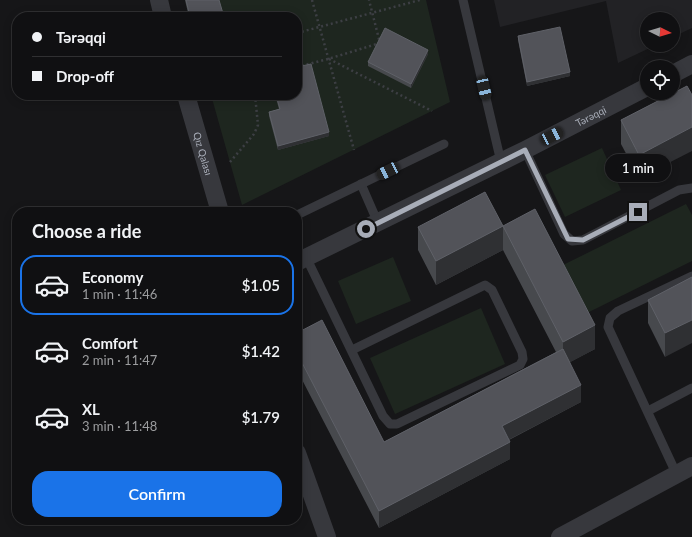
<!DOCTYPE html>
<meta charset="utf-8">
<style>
body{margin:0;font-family:Lato,sans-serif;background:#19191b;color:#f1f3f6;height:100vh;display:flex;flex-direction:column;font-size:15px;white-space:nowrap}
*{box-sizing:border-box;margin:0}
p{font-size:13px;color:#9c9d9f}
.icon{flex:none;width:22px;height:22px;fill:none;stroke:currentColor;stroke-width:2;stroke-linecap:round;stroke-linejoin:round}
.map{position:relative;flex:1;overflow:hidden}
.drawer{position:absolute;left:12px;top:207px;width:290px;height:318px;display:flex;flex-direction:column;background:#101012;border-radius:16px;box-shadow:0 2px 10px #0003,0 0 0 1px #303032}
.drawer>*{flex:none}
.guide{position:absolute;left:12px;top:12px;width:290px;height:88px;border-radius:16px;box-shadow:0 2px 10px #0003,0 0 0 1px #303032;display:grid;align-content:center;height:88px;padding:0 20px;background:#101012}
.needle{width:26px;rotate:95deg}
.controls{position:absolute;left:640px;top:12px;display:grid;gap:8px}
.controls a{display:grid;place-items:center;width:40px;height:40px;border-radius:50%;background:#101012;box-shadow:0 2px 10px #0003,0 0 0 1px #303032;font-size:20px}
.end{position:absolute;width:18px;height:18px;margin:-9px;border:5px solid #a8adb8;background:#111;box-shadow:0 0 0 2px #111}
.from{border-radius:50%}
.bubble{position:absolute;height:28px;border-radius:14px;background:#101012;box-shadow:0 2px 10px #0003,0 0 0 1px #303032;font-size:13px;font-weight:600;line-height:28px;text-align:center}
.car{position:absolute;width:12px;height:24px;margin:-12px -6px;border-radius:5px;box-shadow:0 0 3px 1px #0007;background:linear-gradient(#222 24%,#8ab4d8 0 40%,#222 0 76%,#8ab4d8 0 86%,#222 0)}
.guide b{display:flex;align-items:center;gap:14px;height:38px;font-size:15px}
.guide b+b{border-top:1px solid #303032}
.guide i{width:10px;height:10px;background:#f1f3f6}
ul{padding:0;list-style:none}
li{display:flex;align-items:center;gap:12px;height:60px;margin:0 8px 6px;padding:0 12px;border:2px solid transparent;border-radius:16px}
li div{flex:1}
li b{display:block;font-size:15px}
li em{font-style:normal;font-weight:600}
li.selected{border-color:#1a73e8}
li>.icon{width:36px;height:36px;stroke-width:1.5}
h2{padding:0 20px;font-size:18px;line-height:48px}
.primary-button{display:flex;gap:8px;margin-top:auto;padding:8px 20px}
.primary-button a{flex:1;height:46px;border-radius:16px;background:#1a73e8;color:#fff;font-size:16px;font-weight:600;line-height:46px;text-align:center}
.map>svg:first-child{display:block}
</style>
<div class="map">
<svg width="692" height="537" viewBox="0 0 692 537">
<rect width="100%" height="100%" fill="#161618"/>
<polygon fill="#222225" points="494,0 692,0 692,28 673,37 673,19 647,19 647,45 656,45 618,63 606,1 500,27"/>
<g fill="#1e261f">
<polygon points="185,0 426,0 450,102 242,205 211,95 297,95 297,17 189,17"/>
<polygon points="602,148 621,190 565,217 545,175"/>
<polygon points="686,204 692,215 692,261 585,314 561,266"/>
<polygon points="393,257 411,301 356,324 338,281"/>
<polygon points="481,308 505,364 395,414 370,358"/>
</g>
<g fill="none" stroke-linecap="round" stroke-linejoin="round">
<g stroke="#3d3f44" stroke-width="2.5" stroke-dasharray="2 3" stroke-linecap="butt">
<polyline points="312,0 354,150"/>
<polyline points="297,33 420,0"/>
<polyline points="329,59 432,111"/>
<polyline points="297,67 328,59 380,43 369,0"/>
<polyline points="230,162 254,134 258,125 255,95"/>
</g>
<g stroke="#37383d" stroke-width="9">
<polyline points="463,0 501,162"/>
<polyline points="525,150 564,234 572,241 583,240 679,190 692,188"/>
<polyline points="361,184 378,223"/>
<polyline points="297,215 444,144"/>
<polyline points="306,257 383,416 390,424 397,424 520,365 523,359 522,352 492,290 485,285 352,350"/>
<polyline points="648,411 692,388"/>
<polyline points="676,473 608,327 610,318 618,311 692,276"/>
</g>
<g stroke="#37383d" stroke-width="18">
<polyline points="159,0 163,17"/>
<polyline points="673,74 692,64"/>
<path id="s1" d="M186 95 220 212"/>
<path id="s2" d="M297 262 525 150 647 87"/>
<polyline points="297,453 327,537"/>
<polyline points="560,537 692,466"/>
</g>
</g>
<g fill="#47494d">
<polygon points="185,0 219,0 224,17 189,17"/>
<polygon points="518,36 570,76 527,86 518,40"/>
<polygon points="428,54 411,88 368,66 368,62"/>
<polygon points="687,86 639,178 621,144 621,120"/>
<polygon points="275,95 297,95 329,136 278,150 269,116 269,112 279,109"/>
<polygon points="503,226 595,349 570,362 581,402 509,440 510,459 379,528 297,370 297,333 384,442 556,352 503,250 436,285 418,250 418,227"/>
<polygon points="692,277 665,357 648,323 648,300"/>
</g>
<g fill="#2f3033">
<polygon points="428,50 428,54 411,88 411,84"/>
<polygon points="570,72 570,76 527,86 527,82"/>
<polygon points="692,127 692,151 639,178 639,155"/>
<polygon points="329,132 329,136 278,150 278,146"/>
<polygon points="503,226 503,250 436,285 436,261"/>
<polygon points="692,320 692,343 665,357 665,333"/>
<polygon points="595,325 595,349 563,366 563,342"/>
<polygon points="581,385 581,402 502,443 502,426"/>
<polygon points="510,442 510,459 379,528 379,511"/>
</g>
<g fill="#525359" stroke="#5f6168">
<polygon points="186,0 219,0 224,17 190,17"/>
<polygon points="560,27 570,72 527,82 518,36"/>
<polygon points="385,28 428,50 411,84 368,62"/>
<polygon points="311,64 329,132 278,146 269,112 280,109 276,95 297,95 297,67"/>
<polygon points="687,86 692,95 692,127 639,155 621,120"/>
<polygon points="485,192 503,226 436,261 418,227"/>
<polygon points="535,209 595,325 563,342 503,226"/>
<polygon points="692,277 692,320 665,333 648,300"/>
<polygon points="322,320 384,442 563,349 581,385 502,426 510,442 379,511 297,353 297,333"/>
</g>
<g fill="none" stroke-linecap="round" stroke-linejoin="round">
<polyline stroke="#a8adb8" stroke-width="5" points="366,229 525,150 568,239 583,240 638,212"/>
</g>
<g text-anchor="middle" stroke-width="3" stroke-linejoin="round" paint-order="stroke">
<g font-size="10" fill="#a8adb8" stroke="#111113">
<text dy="4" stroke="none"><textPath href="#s2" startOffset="328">Tərəqqi</textPath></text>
<text dy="4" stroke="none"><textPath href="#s1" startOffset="61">Qız Qalası</textPath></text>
</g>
</g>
</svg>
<div class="controls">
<a><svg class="needle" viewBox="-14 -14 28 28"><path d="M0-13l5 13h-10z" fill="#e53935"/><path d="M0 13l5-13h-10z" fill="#9c9d9f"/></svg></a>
<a><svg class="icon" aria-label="locate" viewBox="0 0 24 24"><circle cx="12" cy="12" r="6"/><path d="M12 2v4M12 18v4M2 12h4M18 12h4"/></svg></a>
</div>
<i class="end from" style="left:366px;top:229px"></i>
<i class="end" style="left:638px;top:212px"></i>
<div class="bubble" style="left:605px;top:154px;width:66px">1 min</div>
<i class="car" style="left:484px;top:88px;rotate:167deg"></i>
<i class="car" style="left:552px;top:136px;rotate:63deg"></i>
<i class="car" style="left:388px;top:171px;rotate:244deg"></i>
<div class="guide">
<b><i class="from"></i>Tərəqqi</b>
<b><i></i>Drop-off</b>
</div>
<section class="drawer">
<h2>Choose a ride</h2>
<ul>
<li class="selected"><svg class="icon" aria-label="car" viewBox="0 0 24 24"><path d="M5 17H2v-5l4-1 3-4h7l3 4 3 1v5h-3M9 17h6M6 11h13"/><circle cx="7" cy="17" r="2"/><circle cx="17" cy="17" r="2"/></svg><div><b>Economy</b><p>1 min · 11:46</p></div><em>$1.05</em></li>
<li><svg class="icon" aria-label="car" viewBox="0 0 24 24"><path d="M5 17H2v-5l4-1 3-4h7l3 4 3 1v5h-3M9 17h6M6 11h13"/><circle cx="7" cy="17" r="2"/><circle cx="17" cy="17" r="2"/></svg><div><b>Comfort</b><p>2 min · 11:47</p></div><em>$1.42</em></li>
<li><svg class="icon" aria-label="car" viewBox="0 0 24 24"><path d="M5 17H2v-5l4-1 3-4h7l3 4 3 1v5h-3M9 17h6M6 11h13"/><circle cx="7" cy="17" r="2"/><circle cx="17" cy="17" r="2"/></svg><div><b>XL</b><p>3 min · 11:48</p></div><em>$1.79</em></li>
</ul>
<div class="primary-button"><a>Confirm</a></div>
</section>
</div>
